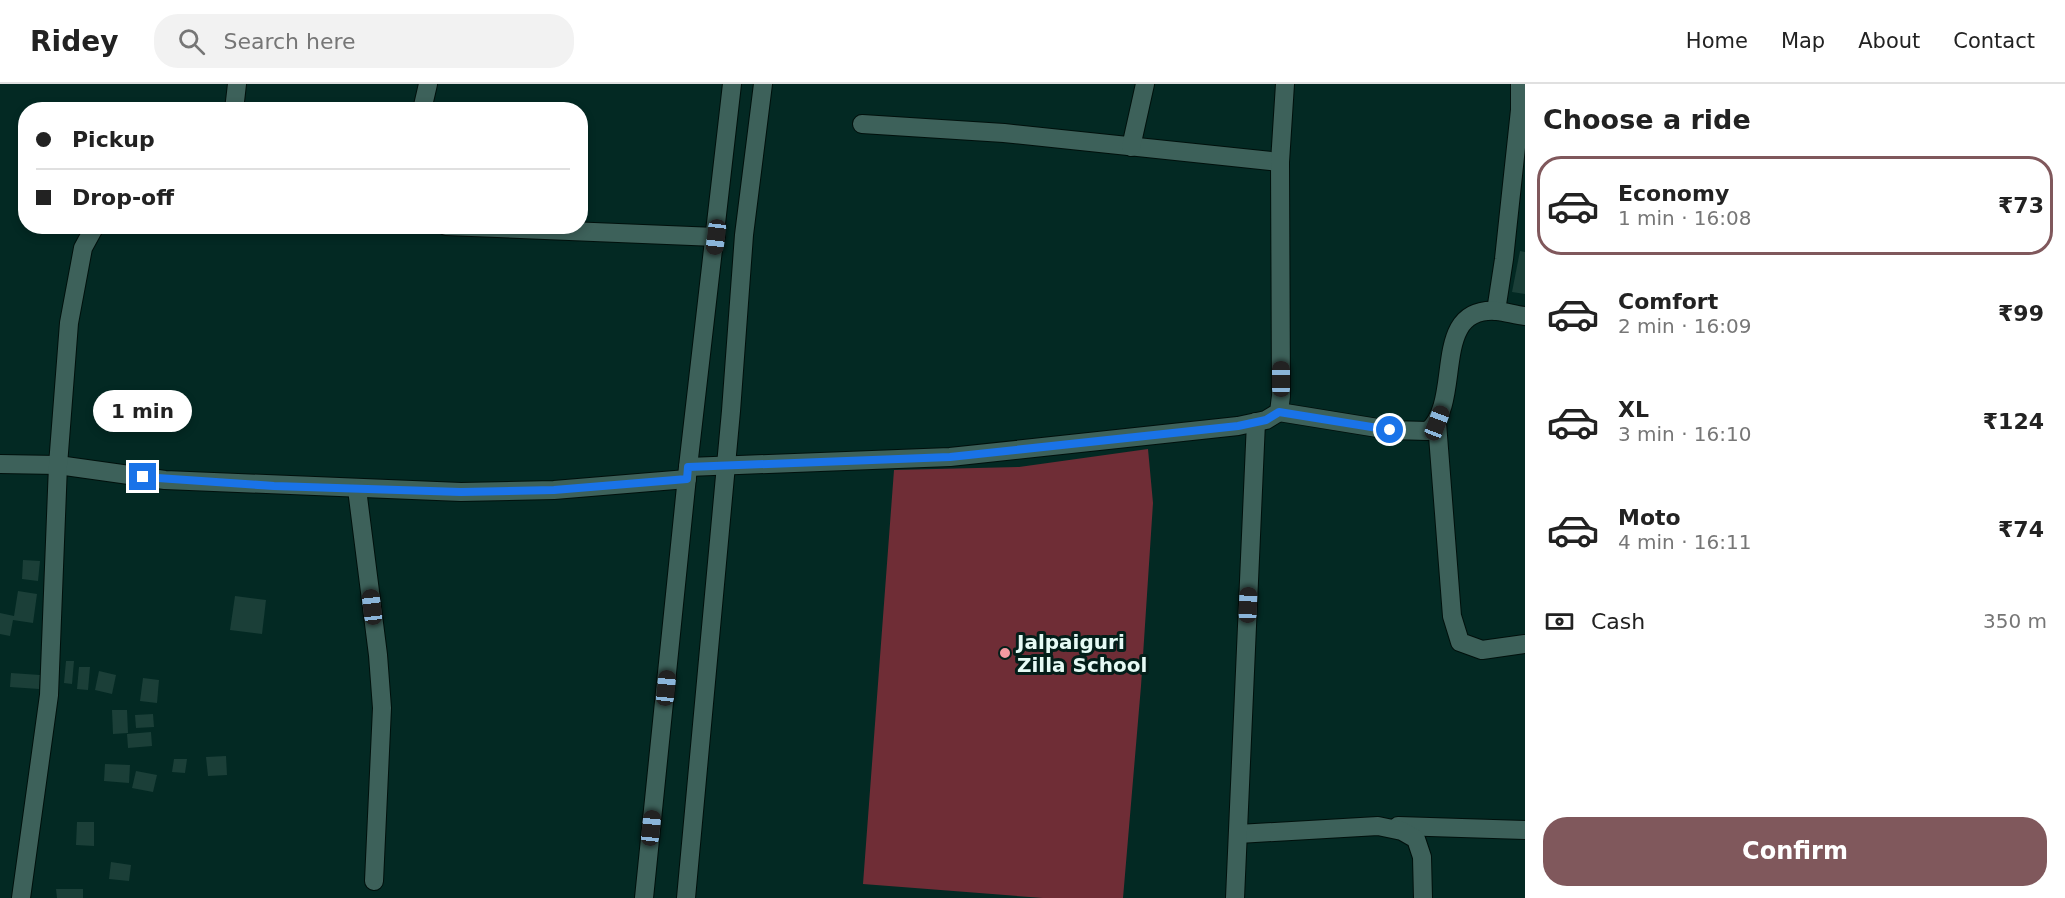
<!DOCTYPE html>
<meta charset="utf-8">
<style>
body{margin:0;font-family:"DejaVu Sans",sans-serif;background:#f2f2f2;color:#222;height:100vh;display:flex;flex-direction:column;font-size:22px;white-space:nowrap}
*{box-sizing:border-box;margin:0}
p{font-size:20px;color:#767676}
.icon{flex:none;width:33px;height:33px;fill:none;stroke:currentColor;stroke-width:2;stroke-linecap:round;stroke-linejoin:round}
.map{position:relative;flex:1;overflow:hidden}
.sheet{display:flex;flex-direction:column;background:#fff;width:540px}
.sheet>*{flex:none}
.guide{position:absolute;left:18px;top:18px;width:570px;height:132px;border-radius:24px;box-shadow:0 3px 9px #0003;display:grid;align-content:center;height:132px;padding:0 18px;background:#fff}
.end{position:absolute;width:27px;height:27px;margin:-14px;border:8px solid #1a73e8;background:#fff;box-shadow:0 0 0 3px #fff}
.from{border-radius:50%}
.bubble{position:absolute;height:42px;border-radius:21px;background:#fff;box-shadow:0 3px 9px #0003;font-size:20px;font-weight:800;line-height:42px;text-align:center}
.car{position:absolute;width:18px;height:36px;margin:-18px -9px;border-radius:8px;box-shadow:0 0 4px 2px #0007;background:linear-gradient(#222 24%,#8ab4d8 0 40%,#222 0 76%,#8ab4d8 0 86%,#222 0)}
.guide b{display:flex;align-items:center;gap:21px;height:57px;font-size:22px}
.guide b+b{border-top:2px solid #e0e0e0}
.guide i{width:15px;height:15px;background:#222}
ul{padding:0;list-style:none}
li{display:flex;align-items:center;gap:18px;height:99px;margin:0 12px 9px;padding:0 6px;border:3px solid transparent;border-radius:24px}
li div{flex:1}
li b{display:block;font-size:22px}
li em{font-style:normal;font-weight:800}
li.active{border-color:#80585c}
li>.icon{width:54px;height:54px;stroke-width:1.5}
h2{padding:0 18px;font-size:27px;line-height:72px}
.pay{display:flex;align-items:center;gap:15px;height:66px;padding:0 18px;font-size:22px}
.pay p{margin-inline-start:auto}
.cta{display:flex;gap:12px;margin-top:auto;padding:12px 18px}
.cta a{flex:1;height:69px;border-radius:24px;background:#80585c;color:#fff;font-size:24px;font-weight:800;line-height:69px;text-align:center}
header{display:flex;align-items:center;gap:36px;box-sizing:border-box;height:84px;padding:0 30px;background:#fff;border-bottom:2px solid #e0e0e0}
header strong{font-size:28px}
nav{display:flex;gap:33px;margin-inline-start:auto;font-size:21px}
.search{width:420px;height:54px;background:#f2f2f2;display:flex;align-items:center;gap:15px;box-sizing:border-box;padding:0 21px;border-radius:24px;color:#767676;font-size:22px}
main{display:flex;flex:1;min-height:0}
.map>svg:first-child{display:block}
</style>
<header>
<strong>Ridey</strong>
<div class="search"><svg class="icon" aria-label="search" viewBox="0 0 24 24"><circle cx="10" cy="10" r="6"/><path d="M15 15l6 6"/></svg>Search here</div>
<nav><a>Home</a><a>Map</a><a>About</a><a>Contact</a></nav>
</header>
<main>
<div class="map">
<svg width="1525" height="814" viewBox="0 0 1525 814">
<rect width="100%" height="100%" fill="#032923"/>
<polygon fill="#6f2d36" points="1148,365 1153,419 1141,602 1123,814 1043,814 863,800 894,386 1019,383"/>
<g fill="#1b3f38">
<polygon points="1520,167 1525,168 1525,210 1512,208"/>
<polygon points="23,476 40,477 38,497 22,495"/>
<polygon points="18,507 37,510 33,539 13,536 10,552 0,550 0,529 14,532"/>
<polygon points="235,512 266,516 262,550 230,546"/>
<polygon points="66,577 74,577 72,600 64,599"/>
<polygon points="79,583 90,583 88,606 77,605"/>
<polygon points="99,587 116,591 112,610 95,606"/>
<polygon points="11,589 40,591 39,605 10,603"/>
<polygon points="143,594 159,596 157,619 140,617"/>
<polygon points="112,626 127,626 128,649 113,650"/>
<polygon points="153,630 154,643 136,644 135,631"/>
<polygon points="151,648 152,662 128,664 127,650"/>
<polygon points="226,672 227,691 208,692 206,673"/>
<polygon points="174,675 187,675 185,689 172,688"/>
<polygon points="105,680 130,681 129,699 104,697"/>
<polygon points="136,687 157,691 153,708 132,704"/>
<polygon points="77,738 94,738 94,762 76,761"/>
<polygon points="111,778 131,781 129,797 109,795"/>
<polygon points="56,805 83,805 83,814 57,814"/>
</g>
<g fill="none" stroke-linecap="round" stroke-linejoin="round">
<g stroke="#00100c" stroke-width="20">
<g id="minor">
<polyline points="234,26 237,0"/>
<polyline points="422,26 428,0"/>
<polyline points="862,40 1004,49 1280,78"/>
<polyline points="1131,63 1145,0"/>
<polyline points="446,142 716,153"/>
<polyline points="1496,227 1504,175 1520,26 1520,0"/>
<path d="M1279 328 1390 346 1428 347C1464 316 1429 222 1497 227 1506 228 1516 231 1525 232"/>
<polyline points="1437,339 1452,532 1460,558 1482,566 1525,560"/>
<polyline points="0,380 58,381 165,396 461,408 554,406 687,395"/>
<polyline points="688,383 950,373 1238,342 1266,336 1279,328 1281,312 1280,78 1285,0"/>
<polyline points="357,405 378,571 382,624 374,797"/>
<polyline points="1398,742 1525,746"/>
<polyline points="1238,750 1378,742 1402,747 1416,755 1422,773 1423,814"/>
<polyline points="21,814 49,611 58,381 69,239 83,164 95,142"/>
<polyline points="686,814 731,327 744,151 763,0"/>
<polyline points="1235,814 1256,338"/>
</g>
</g>
<g stroke="#00100c" stroke-width="20">
<polyline id="tertiary" points="644,814 688,383 732,0"/>
</g>
<use href="#minor" stroke="#3d615a" stroke-width="18"/>
<use href="#tertiary" stroke="#3d615a" stroke-width="18"/>
</g>
<g fill="none" stroke-linecap="round" stroke-linejoin="round">
<polyline stroke="#1a73e8" stroke-width="8" points="143,393 274,402 461,408 554,406 687,395 688,383 950,373 1238,342 1266,336 1279,328 1390,346"/>
</g>
<circle fill="#f49aa2" stroke="#031e19" stroke-width="2" cx="1005" cy="569" r="6"/>
<g text-anchor="middle" stroke-width="6" stroke-linejoin="round" paint-order="stroke">
<g font-size="20" font-weight="bold" fill="#e6faf5" stroke="#031e19" text-anchor="start">
<text x="1017" y="565">Jalpaiguri<tspan x="1017" dy="23">Zilla School</tspan></text>
</g>
</g>
</svg>
<i class="end from" style="left:1390px;top:346px"></i>
<i class="end" style="left:143px;top:393px"></i>
<div class="bubble" style="left:93px;top:306px;width:99px">1 min</div>
<i class="car" style="left:716px;top:153px;rotate:187deg"></i>
<i class="car" style="left:1281px;top:295px;rotate:0deg"></i>
<i class="car" style="left:1437px;top:339px;rotate:21deg"></i>
<i class="car" style="left:1248px;top:521px;rotate:2deg"></i>
<i class="car" style="left:372px;top:523px;rotate:353deg"></i>
<i class="car" style="left:666px;top:604px;rotate:6deg"></i>
<i class="car" style="left:651px;top:744px;rotate:6deg"></i>
<div class="guide">
<b><i class="from"></i>Pickup</b>
<b><i></i>Drop-off</b>
</div>
</div>
<section class="sheet">
<h2>Choose a ride</h2>
<ul>
<li class="active"><svg class="icon" aria-label="car" viewBox="0 0 24 24"><path d="M5 17H2v-5l4-1 3-4h7l3 4 3 1v5h-3M9 17h6M6 11h13"/><circle cx="7" cy="17" r="2"/><circle cx="17" cy="17" r="2"/></svg><div><b>Economy</b><p>1 min · 16:08</p></div><em>₹73</em></li>
<li><svg class="icon" aria-label="car" viewBox="0 0 24 24"><path d="M5 17H2v-5l4-1 3-4h7l3 4 3 1v5h-3M9 17h6M6 11h13"/><circle cx="7" cy="17" r="2"/><circle cx="17" cy="17" r="2"/></svg><div><b>Comfort</b><p>2 min · 16:09</p></div><em>₹99</em></li>
<li><svg class="icon" aria-label="car" viewBox="0 0 24 24"><path d="M5 17H2v-5l4-1 3-4h7l3 4 3 1v5h-3M9 17h6M6 11h13"/><circle cx="7" cy="17" r="2"/><circle cx="17" cy="17" r="2"/></svg><div><b>XL</b><p>3 min · 16:10</p></div><em>₹124</em></li>
<li><svg class="icon" aria-label="car" viewBox="0 0 24 24"><path d="M5 17H2v-5l4-1 3-4h7l3 4 3 1v5h-3M9 17h6M6 11h13"/><circle cx="7" cy="17" r="2"/><circle cx="17" cy="17" r="2"/></svg><div><b>Moto</b><p>4 min · 16:11</p></div><em>₹74</em></li>
</ul>
<div class="pay"><svg class="icon" aria-label="cash" viewBox="0 0 24 24"><path d="M3 7h18v10H3z"/><circle cx="12" cy="12" r="2"/></svg>Cash<p>350 m</p></div>
<div class="cta"><a>Confirm</a></div>
</section>
</main>
